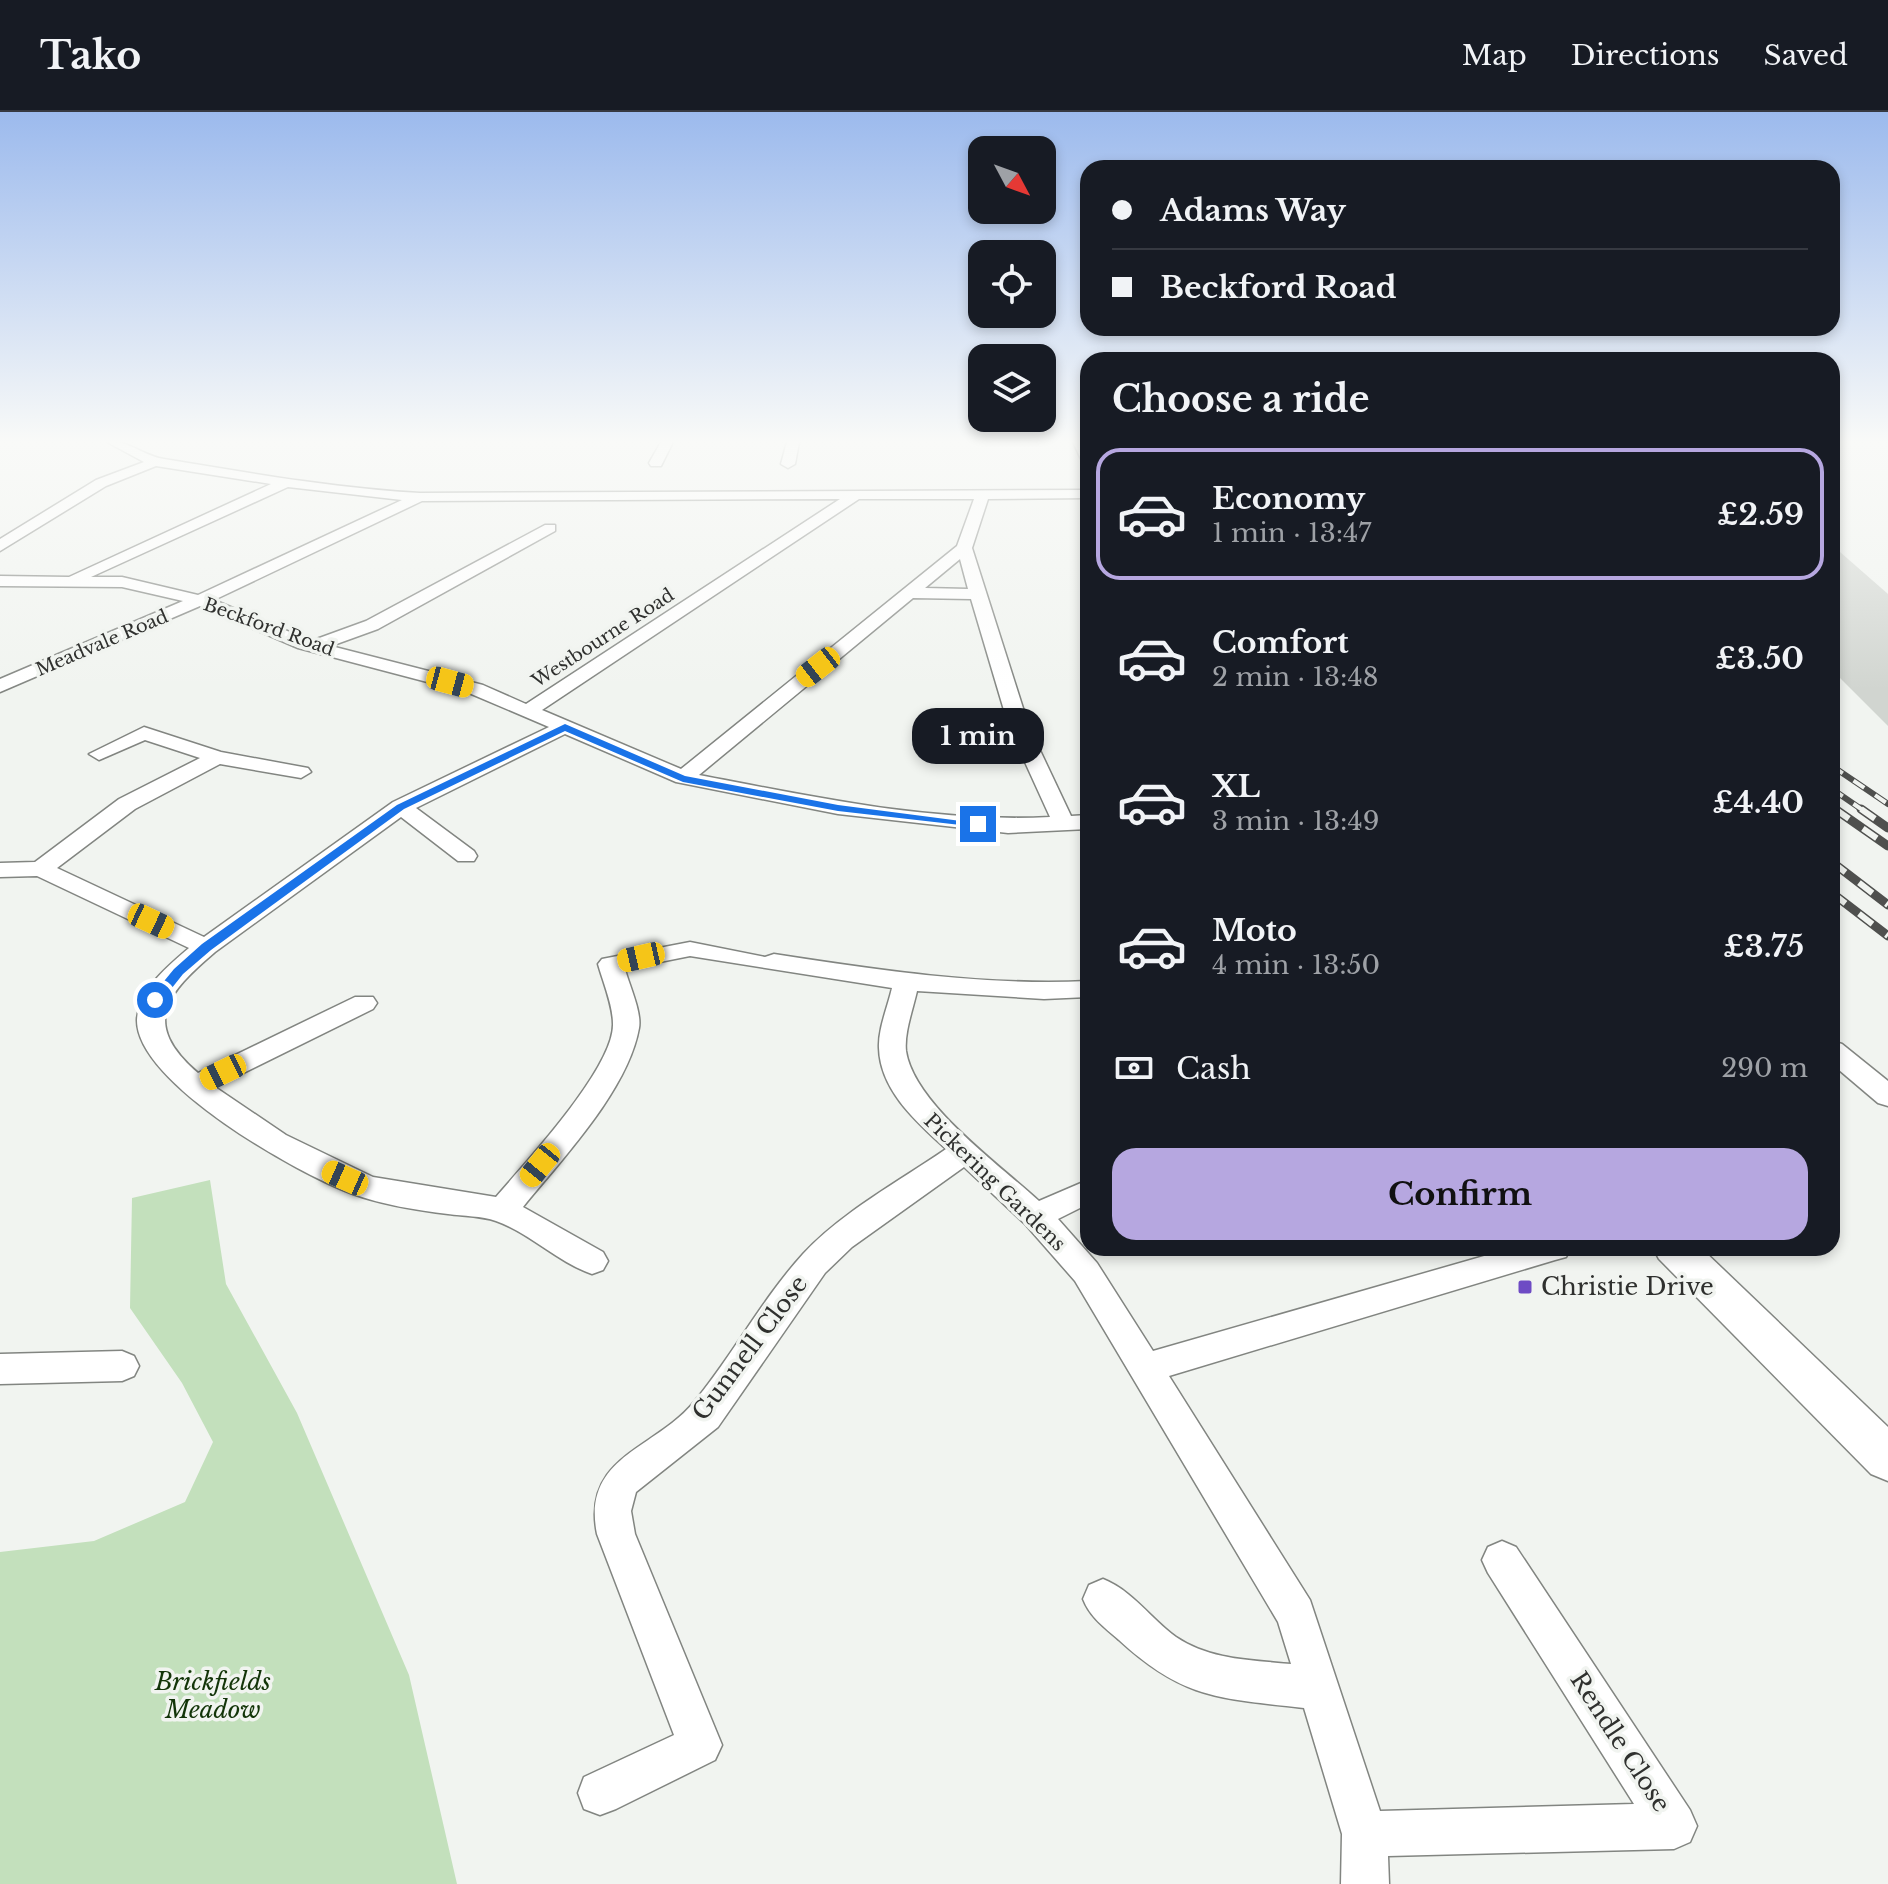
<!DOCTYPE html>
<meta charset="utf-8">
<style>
body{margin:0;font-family:"Libre Baskerville",serif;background:#242831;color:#f1f3f6;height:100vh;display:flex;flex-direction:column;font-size:30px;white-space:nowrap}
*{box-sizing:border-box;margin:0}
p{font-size:26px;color:#9ea1a6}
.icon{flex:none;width:44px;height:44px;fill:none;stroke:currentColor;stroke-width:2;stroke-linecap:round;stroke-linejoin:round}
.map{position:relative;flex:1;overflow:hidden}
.sheet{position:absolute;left:1080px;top:240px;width:760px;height:904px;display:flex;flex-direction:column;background:#171b24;border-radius:24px;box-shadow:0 4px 12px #0003}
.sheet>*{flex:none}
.top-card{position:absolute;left:1080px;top:48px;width:760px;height:176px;border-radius:24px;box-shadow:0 4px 12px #0003;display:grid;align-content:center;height:176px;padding:0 32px;background:#171b24}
.needle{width:52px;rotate:131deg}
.tools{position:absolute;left:968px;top:24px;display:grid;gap:16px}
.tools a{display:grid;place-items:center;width:88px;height:88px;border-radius:16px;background:#171b24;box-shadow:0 4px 12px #0003;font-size:40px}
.end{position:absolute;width:36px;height:36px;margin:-18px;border:10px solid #1a73e8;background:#fff;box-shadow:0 0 0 4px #fff}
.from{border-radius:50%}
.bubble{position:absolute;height:56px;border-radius:24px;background:#171b24;box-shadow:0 4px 12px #0003;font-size:26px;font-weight:700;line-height:56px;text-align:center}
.car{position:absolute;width:24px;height:48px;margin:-24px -12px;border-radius:10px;box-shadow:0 0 6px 2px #0007;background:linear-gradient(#f5c518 24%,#345 0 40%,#f5c518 0 76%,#345 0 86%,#f5c518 0)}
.top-card b{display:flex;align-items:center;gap:28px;height:76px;font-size:30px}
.top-card b+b{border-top:2px solid #363941}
.top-card i{width:20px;height:20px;background:#f1f3f6}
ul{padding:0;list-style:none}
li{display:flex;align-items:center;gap:24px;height:132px;margin:0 16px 12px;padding:0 16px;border:4px solid transparent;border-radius:24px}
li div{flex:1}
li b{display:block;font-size:30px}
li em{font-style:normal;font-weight:700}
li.active{border-color:#b6a7e0}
li>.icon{width:72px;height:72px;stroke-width:1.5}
h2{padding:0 32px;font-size:36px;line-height:96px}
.pay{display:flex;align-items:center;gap:20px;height:88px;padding:0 32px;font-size:30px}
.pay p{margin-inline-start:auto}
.action{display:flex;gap:16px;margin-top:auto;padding:16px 32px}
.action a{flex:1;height:92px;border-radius:24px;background:#b6a7e0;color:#111;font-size:32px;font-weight:700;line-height:92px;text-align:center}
header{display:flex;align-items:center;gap:48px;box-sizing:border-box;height:112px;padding:0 40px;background:#171b24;border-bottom:2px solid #363941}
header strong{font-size:38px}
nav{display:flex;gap:44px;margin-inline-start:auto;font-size:28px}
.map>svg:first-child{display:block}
</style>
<header>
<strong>Tako</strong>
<nav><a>Map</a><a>Directions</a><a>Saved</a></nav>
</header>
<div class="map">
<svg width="1888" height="1772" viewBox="0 0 1888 1772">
<rect width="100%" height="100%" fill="#f1f4f0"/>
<polygon fill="#c3e0bc" points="210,1068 226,1172 297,1301 409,1563 457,1772 0,1772 0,1440 94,1429 185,1390 213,1330 182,1271 130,1196 132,1086"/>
<polygon fill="#d1d5d0" points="1832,433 1888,482 1888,614 1832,558"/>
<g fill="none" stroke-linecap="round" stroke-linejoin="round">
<g stroke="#828581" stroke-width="3">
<g id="minor">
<path d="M107 330C129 328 143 344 164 347 249 361 334 376 420 381L1088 378V386L988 387 972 436 1029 615 1071 704 1088 703V717L1008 721 838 702 676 670 565 622 416 696 474 739 477 744 474 749H458L401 705 215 840C167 881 140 911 198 961L355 885H373L377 891 373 897 215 975 286 1023 373 1065 496 1085C525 1051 614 956 613 912 613 893 603 870 598 852L602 847 690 830 765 845 774 842C878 858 982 874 1088 869V885L1044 887 917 879C913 897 904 921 906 939 914 992 1000 1053 1039 1089L1088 1068V1092L1058 1107 1097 1151 1153 1239 1512 1136H1571L1566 1145 1555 1148 1169 1264 1310 1488 1380 1699 1634 1692 1488 1461 1482 1448 1488 1435 1502 1429 1516 1435 1690 1698 1697 1714 1690 1730 1674 1737 1388 1744 1389 1772H1341L1342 1722 1304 1596C1220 1586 1184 1588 1119 1528 1104 1515 1090 1505 1083 1487L1089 1473 1103 1467C1133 1479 1151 1507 1176 1525 1210 1548 1251 1548 1291 1552L1278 1510 1075 1169 1025 1112 964 1055 852 1135 825 1161 718 1315 636 1380 631 1399 635 1422 722 1633 715 1648 616 1697 600 1703 584 1697 578 1681 584 1665 674 1623 597 1422C581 1344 656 1337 694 1290 733 1243 762 1187 803 1142 842 1100 898 1070 946 1037 918 1011 880 979 879 936 878 917 888 894 892 876L690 844 625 857C629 873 642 900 639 916 628 978 562 1047 523 1095L603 1140 608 1149 603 1158 592 1162C557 1150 530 1121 496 1109 482 1104 463 1104 448 1102 416 1098 383 1093 353 1082 300 1063 136 971 137 908 138 878 168 854 189 836L37 764 0 765V751L35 750 119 687 200 646 145 628 99 648 89 642 144 615 221 640 308 656 311 660 301 666 220 652 135 697 57 756 204 825 393 690 549 615 469 581 298 536 200 494 0 580V567L183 489 122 475 0 474V464L69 465 271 372 156 354 106 374 0 439V427L96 368 144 350ZM288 375 402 388 198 483 122 465H91ZM840 387 526 592 483 573 331 534 378 517 555 419V413H545L366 509 311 529 214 488 422 389ZM859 387H974L957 434 681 657 542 598ZM960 447 968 477 925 476ZM913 486 971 487 1009 615 1050 705C932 711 815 685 699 663Z"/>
<polygon points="661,330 673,330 661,354 651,354 649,351"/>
<polygon points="787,330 799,330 795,352 788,356 781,352"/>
<polygon points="1832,929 1842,932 1888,969 1888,994 1878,991 1832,952"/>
<polygon points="122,1239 134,1244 139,1254 134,1264 122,1269 0,1272 0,1242"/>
</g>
</g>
<g stroke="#828581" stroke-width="3">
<g id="tertiary">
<polygon points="1073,330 1088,330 1088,350 1082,349"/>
<polygon points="1653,1136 1701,1136 1888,1315 1888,1369 1871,1362 1659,1147"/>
</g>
</g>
<use href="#minor" fill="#fff" fill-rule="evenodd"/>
<use href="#tertiary" fill="#fff" fill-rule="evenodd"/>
<g stroke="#4f504e" stroke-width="6">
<g id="rail-far1">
<polyline points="1832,654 1888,692"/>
<polyline points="1832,677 1864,699"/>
<polyline points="1832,695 1838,699"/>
</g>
</g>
<g stroke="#4f504e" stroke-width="9">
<g id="rail">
<polyline points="1835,697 1888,734"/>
<polyline points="1861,697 1888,716"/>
<polyline points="1832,750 1888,793"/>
<polyline points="1832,781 1888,824"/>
</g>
</g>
<use href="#rail-far1" stroke="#f1f4f0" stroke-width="4" stroke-dasharray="13" stroke-linecap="butt"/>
<use href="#rail" stroke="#f1f4f0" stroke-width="6" stroke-dasharray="17" stroke-linecap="butt"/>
</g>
<linearGradient id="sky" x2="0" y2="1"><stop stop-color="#9cbaed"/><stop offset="0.57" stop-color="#f9faf8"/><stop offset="1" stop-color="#f9faf8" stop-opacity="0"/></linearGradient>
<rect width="1888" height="578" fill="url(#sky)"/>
<polygon fill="#1a73e8" points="565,612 685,664 838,693 984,712 978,715 838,699 683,670 565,619 404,697 211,838 183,862 160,891 151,891 151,885 174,857 202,832 397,693"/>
<rect fill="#6e4bc4" stroke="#f1f4f0" stroke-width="3" x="1517" y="1167" width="16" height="16" rx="4"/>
<g text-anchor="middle" stroke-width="7" stroke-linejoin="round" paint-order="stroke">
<g font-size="18" fill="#2f302e" stroke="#f1f4f0">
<text transform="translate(269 515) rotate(20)" y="6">Beckford Road</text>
<text transform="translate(603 526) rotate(-33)" y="6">Westbourne Road</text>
<text transform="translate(102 531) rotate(-23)" y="6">Meadvale Road</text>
</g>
<g font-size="20" fill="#2f302e" stroke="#f1f4f0">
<text transform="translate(995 1070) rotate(44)" y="7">Pickering Gardens</text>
</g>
<g font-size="24" fill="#2f302e" stroke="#f1f4f0" text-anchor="start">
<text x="1541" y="1183">Christie Drive</text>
</g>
<g font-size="24" fill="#2f302e" stroke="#f1f4f0">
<text transform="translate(750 1236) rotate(-53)" y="8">Gunnell Close</text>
<text transform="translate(1620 1630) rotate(57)" y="8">Rendle Close</text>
</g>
<g font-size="24" font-style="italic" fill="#133509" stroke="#f1f4f0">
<text x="213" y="1578">Brickfields<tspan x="213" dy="28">Meadow</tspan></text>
</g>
</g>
</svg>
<div class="tools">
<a><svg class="needle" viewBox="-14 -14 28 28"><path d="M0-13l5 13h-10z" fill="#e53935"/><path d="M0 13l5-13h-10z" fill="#9ea1a6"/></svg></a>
<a><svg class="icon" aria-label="locate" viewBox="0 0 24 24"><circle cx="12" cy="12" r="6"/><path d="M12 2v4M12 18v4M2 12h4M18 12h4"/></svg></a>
<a><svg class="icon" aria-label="layers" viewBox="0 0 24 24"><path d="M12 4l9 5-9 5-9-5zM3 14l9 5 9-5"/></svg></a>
</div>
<i class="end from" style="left:155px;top:888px"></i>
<i class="end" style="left:978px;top:712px"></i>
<div class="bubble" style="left:912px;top:596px;width:132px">1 min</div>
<i class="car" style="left:818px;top:555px;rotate:232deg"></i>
<i class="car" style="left:450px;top:570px;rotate:105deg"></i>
<i class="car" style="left:151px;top:809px;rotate:115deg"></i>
<i class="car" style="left:641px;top:845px;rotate:257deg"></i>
<i class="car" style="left:223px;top:960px;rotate:244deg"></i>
<i class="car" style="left:540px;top:1053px;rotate:219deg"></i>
<i class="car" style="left:345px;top:1066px;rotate:294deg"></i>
<div class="top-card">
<b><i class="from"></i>Adams Way</b>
<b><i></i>Beckford Road</b>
</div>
<section class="sheet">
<h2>Choose a ride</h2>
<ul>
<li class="active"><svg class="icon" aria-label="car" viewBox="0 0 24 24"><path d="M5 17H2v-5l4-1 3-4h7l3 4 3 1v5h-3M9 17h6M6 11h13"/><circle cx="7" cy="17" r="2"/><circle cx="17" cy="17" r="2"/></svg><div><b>Economy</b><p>1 min · 13:47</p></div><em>£2.59</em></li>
<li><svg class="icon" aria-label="car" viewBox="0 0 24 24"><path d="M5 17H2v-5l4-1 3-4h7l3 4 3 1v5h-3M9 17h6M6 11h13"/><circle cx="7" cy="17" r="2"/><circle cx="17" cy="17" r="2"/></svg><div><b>Comfort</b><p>2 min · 13:48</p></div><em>£3.50</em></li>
<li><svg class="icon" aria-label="car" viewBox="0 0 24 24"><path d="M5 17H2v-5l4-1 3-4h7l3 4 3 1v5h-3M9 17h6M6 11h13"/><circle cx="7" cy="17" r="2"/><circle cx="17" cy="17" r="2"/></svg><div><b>XL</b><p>3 min · 13:49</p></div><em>£4.40</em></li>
<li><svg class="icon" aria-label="car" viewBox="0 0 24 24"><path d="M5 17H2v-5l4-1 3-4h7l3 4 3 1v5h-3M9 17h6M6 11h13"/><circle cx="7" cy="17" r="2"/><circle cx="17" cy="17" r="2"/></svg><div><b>Moto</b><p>4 min · 13:50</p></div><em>£3.75</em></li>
</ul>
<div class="pay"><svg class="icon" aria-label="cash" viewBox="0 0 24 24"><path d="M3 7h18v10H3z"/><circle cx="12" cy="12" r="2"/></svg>Cash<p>290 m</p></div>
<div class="action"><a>Confirm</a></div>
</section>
</div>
